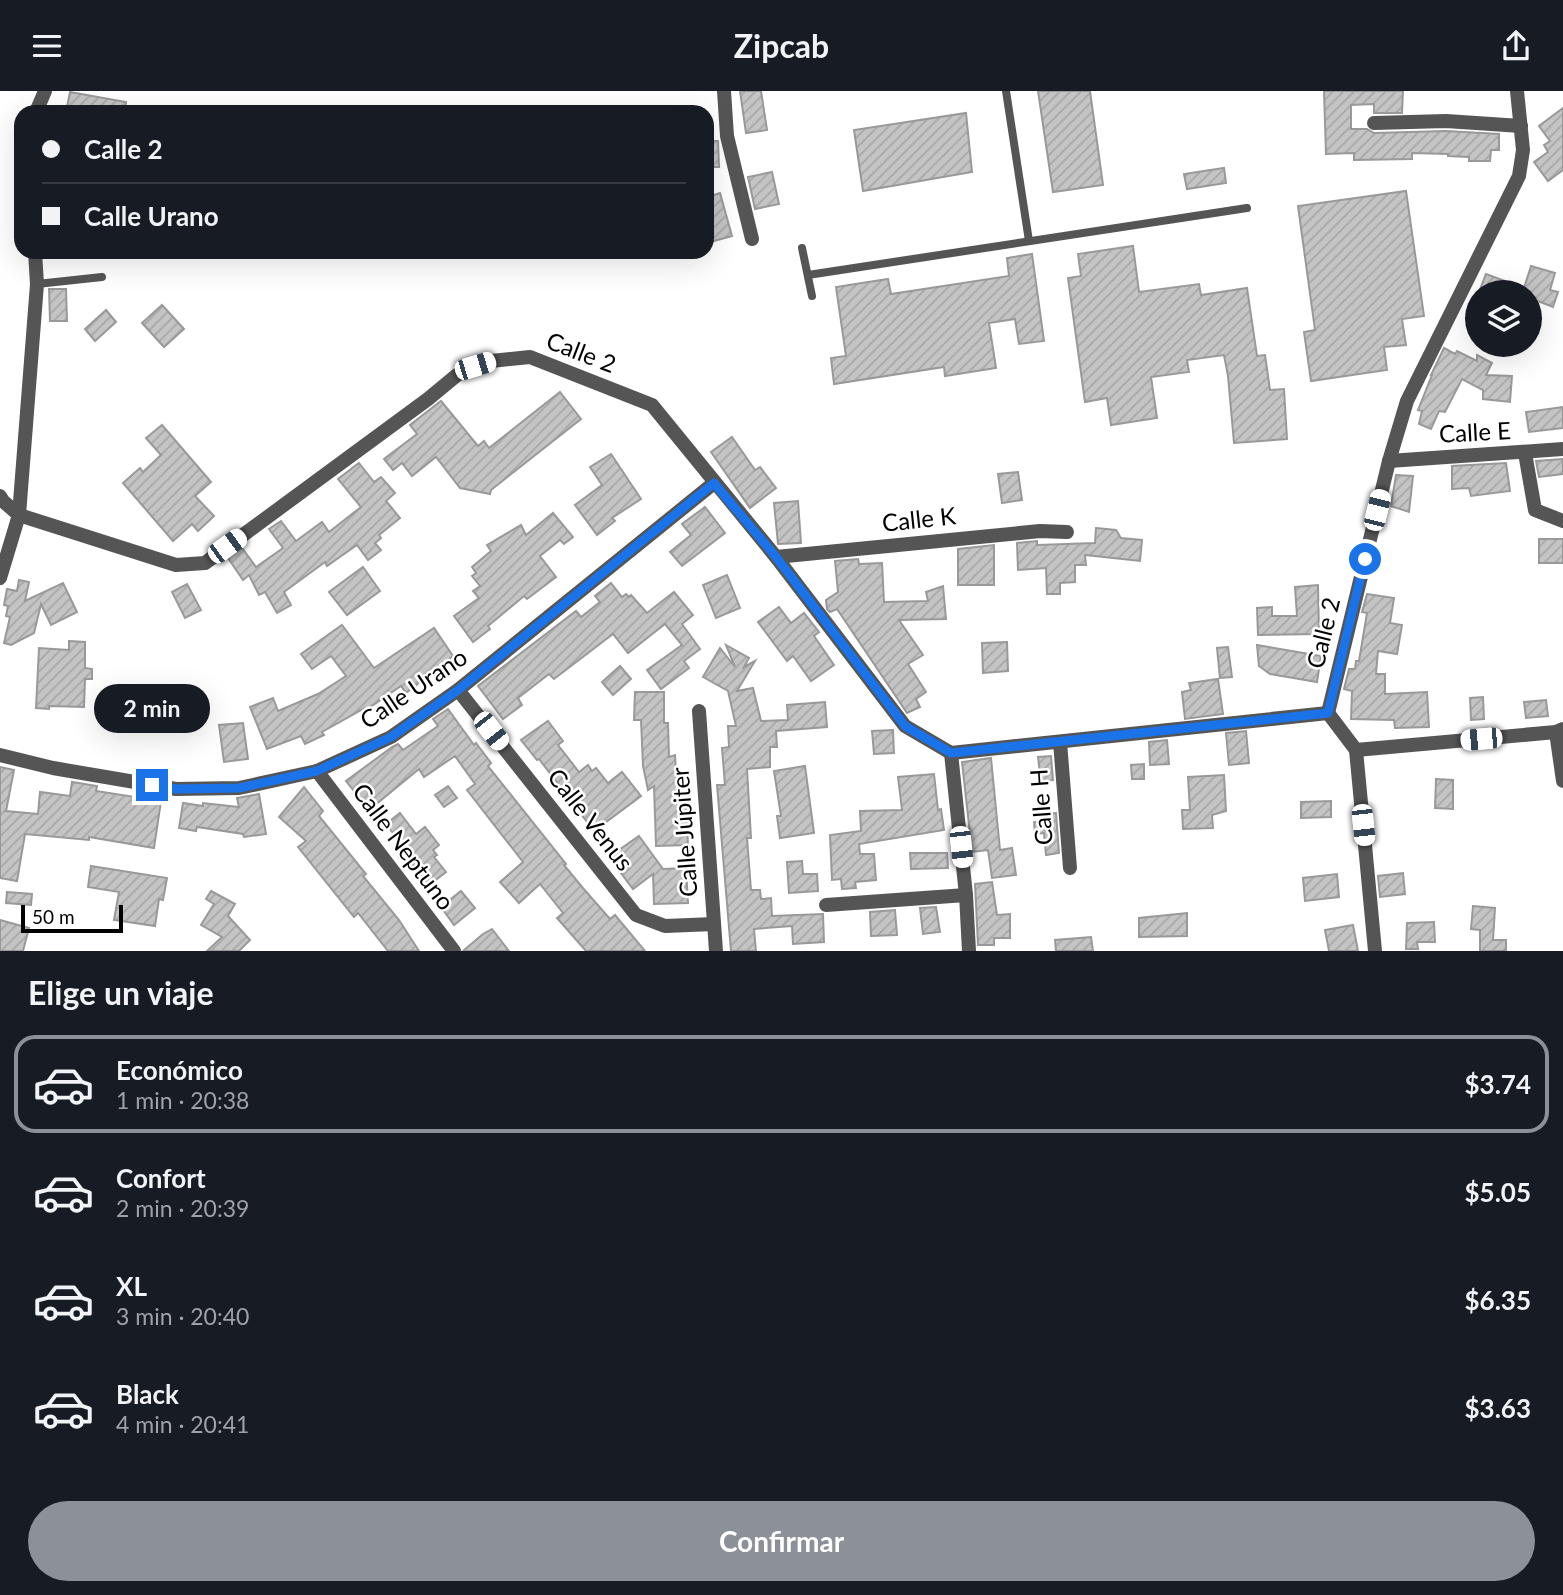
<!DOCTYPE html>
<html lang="es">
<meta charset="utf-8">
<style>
body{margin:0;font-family:Lato,sans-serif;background:#20242c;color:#f1f3f6;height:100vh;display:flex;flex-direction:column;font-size:26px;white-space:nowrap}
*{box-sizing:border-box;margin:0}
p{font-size:23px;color:#9ea1a6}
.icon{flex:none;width:38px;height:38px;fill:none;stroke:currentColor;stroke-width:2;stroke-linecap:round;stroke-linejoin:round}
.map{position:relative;height:860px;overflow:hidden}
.panel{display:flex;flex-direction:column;background:#171b24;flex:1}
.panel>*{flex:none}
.top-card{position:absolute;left:14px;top:14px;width:700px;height:154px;border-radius:21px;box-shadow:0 7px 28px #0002;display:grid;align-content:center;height:154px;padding:0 28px;background:#171b24}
.fabs{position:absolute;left:1465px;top:189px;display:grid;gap:14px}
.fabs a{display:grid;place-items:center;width:77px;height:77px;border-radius:50%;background:#171b24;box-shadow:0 7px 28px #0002;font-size:35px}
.scale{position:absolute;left:21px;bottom:18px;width:102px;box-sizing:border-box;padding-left:7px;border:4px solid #000;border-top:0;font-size:19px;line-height:24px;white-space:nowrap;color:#000;-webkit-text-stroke:5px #fff;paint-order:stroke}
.end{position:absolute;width:32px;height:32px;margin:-16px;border:9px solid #1a73e8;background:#fff;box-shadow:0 0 0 4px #fff}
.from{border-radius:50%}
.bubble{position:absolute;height:49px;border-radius:24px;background:#171b24;box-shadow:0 7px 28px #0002;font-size:23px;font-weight:700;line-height:49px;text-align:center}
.car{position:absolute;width:21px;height:42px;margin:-21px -10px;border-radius:9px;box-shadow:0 0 5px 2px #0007;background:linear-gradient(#fff 24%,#345 0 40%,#fff 0 76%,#345 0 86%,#fff 0)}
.top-card b{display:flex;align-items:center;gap:24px;height:66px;font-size:26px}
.top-card b+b{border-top:2px solid #363941}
.top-card i{width:18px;height:18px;background:#f1f3f6}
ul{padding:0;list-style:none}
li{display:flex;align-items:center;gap:21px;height:98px;margin:0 14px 10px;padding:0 14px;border:4px solid transparent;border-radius:21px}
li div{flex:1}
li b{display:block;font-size:26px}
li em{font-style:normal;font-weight:700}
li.on{border-color:#8c9099}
li>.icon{width:63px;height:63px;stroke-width:1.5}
h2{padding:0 28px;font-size:32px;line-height:84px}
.primary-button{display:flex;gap:14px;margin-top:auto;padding:14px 28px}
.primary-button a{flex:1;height:80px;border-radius:42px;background:#8c9099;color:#fff;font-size:28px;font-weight:700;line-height:80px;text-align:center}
header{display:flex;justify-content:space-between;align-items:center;height:91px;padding:0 28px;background:#171b24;font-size:32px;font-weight:700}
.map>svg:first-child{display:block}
</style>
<header><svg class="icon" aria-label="menu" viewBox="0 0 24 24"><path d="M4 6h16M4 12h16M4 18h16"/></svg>Zipcab<svg class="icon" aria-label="share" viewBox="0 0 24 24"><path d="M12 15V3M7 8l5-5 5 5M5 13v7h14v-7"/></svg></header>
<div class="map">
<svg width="1563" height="860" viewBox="0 0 1563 860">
<defs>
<pattern id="building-hatch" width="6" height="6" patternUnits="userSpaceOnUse" patternTransform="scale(1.75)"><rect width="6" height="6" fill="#c4c4c4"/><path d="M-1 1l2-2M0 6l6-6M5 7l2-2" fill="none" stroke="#a7a7a7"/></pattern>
</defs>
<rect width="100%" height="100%" fill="#fff"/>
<g fill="url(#building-hatch)" stroke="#999" stroke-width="2">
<polygon points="740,0 761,0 767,39 746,42"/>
<polygon points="1038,0 1090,0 1103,94 1053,101"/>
<polygon points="1324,0 1403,0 1402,22 1374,22 1374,13 1351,14 1351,38 1367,38 1374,42 1446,40 1499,43 1499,59 1491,59 1490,70 1469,70 1469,66 1448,65 1448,63 1412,62 1412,68 1354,69 1354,62 1326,63"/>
<polygon points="70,1 126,11 125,21 66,21"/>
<polygon points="1563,17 1563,79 1548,90 1534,71 1548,61 1544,54 1550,50 1539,35"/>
<polygon points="966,22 972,81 863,100 854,39"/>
<polygon points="707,50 718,50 719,76 707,76"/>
<polygon points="1224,77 1226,92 1187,98 1184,83"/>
<polygon points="772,81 779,113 755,118 748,86"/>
<polygon points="1406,100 1424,225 1402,228 1406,254 1384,256 1387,279 1311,290 1304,241 1315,239 1298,115"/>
<polygon points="720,102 732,145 707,152 707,106"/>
<polygon points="1133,155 1139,201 1199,193 1201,204 1247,197 1257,265 1265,264 1270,299 1284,298 1287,348 1234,352 1228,285 1224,264 1187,269 1189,281 1151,286 1157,327 1111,334 1107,307 1085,311 1068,187 1081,185 1078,163"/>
<polygon points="1032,163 1044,250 1019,253 1015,228 989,232 996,277 945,285 944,276 834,293 831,267 846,265 836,196 888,188 891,203 1009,185 1007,167"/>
<polygon points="1531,175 1555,182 1550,199 1558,201 1553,216 1530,207 1530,201 1479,201 1486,183 1524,197"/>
<polygon points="49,198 66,198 67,230 50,230"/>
<polygon points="162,214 184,238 164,256 142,232"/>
<polygon points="106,219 116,231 95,250 85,238"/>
<polygon points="1444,257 1455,263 1457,260 1477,270 1477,264 1492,272 1486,284 1512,285 1510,311 1483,308 1483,299 1462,288 1445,321 1439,320 1431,338 1419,333 1422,320 1418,319 1432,284 1431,284"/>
<polygon points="560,301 581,328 491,399 490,403 460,397 436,366 412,385 402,372 393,379 384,368 417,343 410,334 441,310 478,355 484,350 489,357"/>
<polygon points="1563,316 1563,337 1529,341 1526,321"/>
<polygon points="162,334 211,391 195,405 214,425 198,440 192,433 173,450 123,392 140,377 143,381 161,364 146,347"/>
<polygon points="732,346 755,379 760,376 776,397 750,417 711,361"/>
<polygon points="611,363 641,408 612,427 615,430 597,444 575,414 602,394 590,376"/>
<polygon points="1563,368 1563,383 1539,386 1536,370"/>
<polygon points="359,372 374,391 381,386 395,402 386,410 400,427 379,444 381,447 375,452 381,459 368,469 357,454 327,475 325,471 284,501 291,514 277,522 265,501 259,504 249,484 243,489 228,467 242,457 256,476 283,457 269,438 281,430 296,450 322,431 329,441 361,416 338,388"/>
<polygon points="1506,372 1510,400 1471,405 1469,397 1452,398 1452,375"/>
<polygon points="1018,381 1022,409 1002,412 998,383"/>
<polygon points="1396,384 1413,385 1409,421 1391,415"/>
<polygon points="798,410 801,452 778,453 774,412"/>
<polygon points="705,416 725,442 682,475 670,461 691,444 682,433"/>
<polygon points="553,422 573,446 564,453 560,449 540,465 556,486 527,508 524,505 488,535 490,538 473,551 454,525 479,507 473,500 480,495 472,485 476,482 472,476 491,460 487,454 521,434 526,444"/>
<polygon points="1096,437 1116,439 1121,447 1142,449 1140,470 1085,464 1086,474 1075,474 1075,491 1060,492 1060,503 1047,503 1046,477 1018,479 1017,452 1037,450 1037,454 1095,452"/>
<rect x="1539" y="448" width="24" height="24"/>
<polygon points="994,454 994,494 958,494 958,458"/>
<polygon points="858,468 859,473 882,472 884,511 928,510 926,501 943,495 946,528 899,529 923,564 908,573 926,601 916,608 920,616 907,622 837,518 830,521 827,518 826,509 838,501 835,470"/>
<polygon points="363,476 380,500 347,524 329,501"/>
<polygon points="727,484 740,517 716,527 703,494"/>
<polygon points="19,489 29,491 25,510 63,492 77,521 51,534 41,513 34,542 11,554 4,552 10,526 6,525 8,515 4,514 7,498 17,500"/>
<polygon points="611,492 622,506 626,503 629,506 631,504 647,522 674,501 693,524 682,533 700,558 684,570 689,577 661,598 647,579 682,554 665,533 628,562 613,543 554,588 549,583 518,607 522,614 503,628 478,595 576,520 581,526 600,511 595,505"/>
<polygon points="187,493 201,519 185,527 172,501"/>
<polygon points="1318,494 1319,543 1258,544 1257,517 1272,516 1272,525 1297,525 1295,496"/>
<polygon points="1367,503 1394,507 1390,532 1402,534 1397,563 1378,560 1376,583 1385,583 1385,603 1427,601 1429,636 1395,637 1394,629 1351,628 1352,600 1344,598 1349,578 1355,578 1356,570 1359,570 1367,522 1362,521"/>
<polygon points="779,516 791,532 804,522 819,541 814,545 834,574 811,590 793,565 787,570 758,531"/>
<polygon points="342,534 374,577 434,537 453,565 406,602 401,595 366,619 365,617 322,641 324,644 305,653 301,645 267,658 250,616 273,607 278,620 318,603 346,585 331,565 312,578 301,563"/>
<polygon points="69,550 85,551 85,577 92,578 92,588 85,588 84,616 49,615 49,618 36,617 39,557 69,559"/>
<polygon points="1007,551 1008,580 983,582 982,552"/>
<polygon points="726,554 749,567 744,576 755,570 737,600 753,597 761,630 788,629 787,614 825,611 827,636 776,640 777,656 770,656 770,676 747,678 751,747 747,747 751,799 760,799 761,808 771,807 772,825 823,823 824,851 793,853 792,835 754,838 756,860 731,860 717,694 725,694 722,657 729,656 728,635 736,635 728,600 703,586 720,557 735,576"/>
<polygon points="1257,554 1321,565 1317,591 1270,583 1259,575"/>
<polygon points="1228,556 1232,586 1220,587 1217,557"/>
<polygon points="620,575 631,588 613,604 602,591"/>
<polygon points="1218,588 1223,623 1185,628 1182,601 1191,599 1189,592"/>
<polygon points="635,601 664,601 664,632 668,632 669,666 675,664 678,711 686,711 688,754 656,755 654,695 648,699 643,675 641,629 634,629"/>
<polygon points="1483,606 1484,628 1471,629 1470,607"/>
<polygon points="1546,609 1548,625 1526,627 1524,611"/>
<polygon points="448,618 474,654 476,652 491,672 488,675 566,773 564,774 582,796 610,828 615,824 645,860 586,860 557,827 563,822 540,793 519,812 500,791 523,771 467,699 475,693 455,665 424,686 419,678 369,719 346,690 392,656 398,653 403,659 438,635 433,628"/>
<polygon points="548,630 563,650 558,654 579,681 588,674 592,680 596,677 608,692 622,681 641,705 594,740 539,668 537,669 521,649"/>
<polygon points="243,632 248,668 224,671 219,634"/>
<polygon points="893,639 894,662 874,663 872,640"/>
<polygon points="1246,640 1249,672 1229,674 1226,642"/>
<polygon points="1167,649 1169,673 1150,674 1149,651"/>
<polygon points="1051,665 1053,689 1041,690 1038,666"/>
<polygon points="991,667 1000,759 1012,757 1016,784 992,787 988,759 972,761 962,671"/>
<polygon points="1144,673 1144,688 1132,688 1131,674"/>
<polygon points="805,675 814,742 780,747 777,725 781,725 774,680"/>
<polygon points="0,676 14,679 6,720 38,723 40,701 70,705 72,691 97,695 96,700 161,710 154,757 89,746 89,749 25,743 17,790 0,787"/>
<polygon points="934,683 938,719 941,718 944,739 859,753 860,763 874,763 876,789 855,791 856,797 842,798 841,788 832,789 830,744 861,740 860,720 902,719 898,686"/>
<polygon points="1224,684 1226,720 1212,724 1213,737 1183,738 1182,719 1190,719 1188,686"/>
<polygon points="1436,688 1453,689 1453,718 1435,717"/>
<polygon points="448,695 457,707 444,716 435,704"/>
<polygon points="304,696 323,720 319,725 366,783 363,785 399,829 419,860 388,860 358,822 354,826 298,756 306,750 279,726"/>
<polygon points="259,703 266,743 244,746 243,743 197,736 196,740 179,737 183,712 203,715 203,712 239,716 237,707"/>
<polygon points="1331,710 1331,726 1301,727 1301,711"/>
<polygon points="400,722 416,743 425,736 439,754 433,759 437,764 434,766 446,781 429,794 399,756 402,754 386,733"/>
<polygon points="1056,722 1059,762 1046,764 1044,742 1035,743 1034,731 1042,730 1043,724"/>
<polygon points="639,745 663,778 686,777 688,812 654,813 653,783 633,798 609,766"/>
<polygon points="910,762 947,762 948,777 911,778"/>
<polygon points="802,770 803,783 817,783 818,800 789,802 787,771"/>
<polygon points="91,775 167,787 163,809 159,808 155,835 114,829 119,801 88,796"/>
<polygon points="1403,782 1405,803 1380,806 1378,785"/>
<polygon points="1337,783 1339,806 1305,810 1303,787"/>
<polygon points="992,791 997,824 1010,823 1010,847 994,847 994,854 978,854 975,793"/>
<polygon points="211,800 235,813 228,825 250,849 239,860 207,860 222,846 201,834 214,813 206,808"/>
<polygon points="461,800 475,817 454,834 441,816"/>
<polygon points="7,801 32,803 31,814 6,812"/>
<polygon points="1473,815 1495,817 1493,849 1506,849 1506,860 1480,860 1480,839 1471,838"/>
<polygon points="936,816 940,841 923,843 920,817"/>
<polygon points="895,819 897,844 871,845 870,821"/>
<polygon points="1187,822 1187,845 1139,846 1139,827"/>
<polygon points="0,829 29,837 23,860 0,860"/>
<polygon points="1434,831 1435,851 1417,851 1418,858 1406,858 1407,832"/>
<polygon points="1353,834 1358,860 1329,860 1325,839"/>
<polygon points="492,838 509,860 463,860 483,843"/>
<polygon points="1091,846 1093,860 1056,860 1055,849"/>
</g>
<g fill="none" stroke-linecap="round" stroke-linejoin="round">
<g stroke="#555" stroke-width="8">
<polyline points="1006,0 1029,150"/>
<polyline points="802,157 812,205"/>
<polyline points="808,184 1247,117"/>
<polyline points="37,193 102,186"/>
</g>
<g stroke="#555" stroke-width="14">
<polyline points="724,0 727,45 752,148"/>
<polyline points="1374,32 1446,30 1521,35"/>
<polyline points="1525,362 1535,419 1563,430"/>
<polyline points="1389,370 1563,358"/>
<polyline points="0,405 3,410 19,424 176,474 205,472 428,308 457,284 475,275 491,270 530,266 652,314 776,466 905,635 951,662 1328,622"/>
<polyline points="776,466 1040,440 1067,441"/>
<polyline points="458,599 636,824 665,835 714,833"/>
<polyline points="699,620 716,860"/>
<polyline points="1328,622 1389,370 1407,310 1519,85 1523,59 1517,0"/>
<polyline points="1328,622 1356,659 1375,860"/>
<polyline points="1556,641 1563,690"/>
<polyline points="1060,651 1070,777"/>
<polyline points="1356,659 1556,641 1563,638"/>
<polyline points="951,662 966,804 969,860"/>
<polyline points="0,664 53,677 176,698 239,697 317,680 391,646 458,599 714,392"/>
<polyline points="317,680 454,860"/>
<polyline points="826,814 966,804"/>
</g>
<g stroke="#555" stroke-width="14">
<polyline points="36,21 45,0"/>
<polyline points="0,487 19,424 37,193 35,161"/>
</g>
</g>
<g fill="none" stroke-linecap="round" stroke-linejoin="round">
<polyline stroke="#1a73e8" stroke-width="9" points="152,694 176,698 239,697 317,680 391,646 458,599 714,392 776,466 905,635 951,662 1328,622 1365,468"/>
</g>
<g text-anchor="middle" stroke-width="5" stroke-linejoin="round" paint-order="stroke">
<g font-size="24" fill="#000" stroke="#fff">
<text transform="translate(581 262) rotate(21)" y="8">Calle 2</text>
<text transform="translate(1475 342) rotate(-3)" y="8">Calle E</text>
<text transform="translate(919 429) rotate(-6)" y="8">Calle K</text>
<text transform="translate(1324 542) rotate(-76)" y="8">Calle 2</text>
<text transform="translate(414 598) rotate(-34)" y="8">Calle Urano</text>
<text transform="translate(1042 716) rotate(-94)" y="8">Calle H</text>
<text transform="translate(590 729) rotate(52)" y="8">Calle Venus</text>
<text transform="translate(685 741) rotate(-94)" y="8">Calle Júpiter</text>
<text transform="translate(403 756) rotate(53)" y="8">Calle Neptuno</text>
</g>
</g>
</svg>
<div class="fabs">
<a><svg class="icon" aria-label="layers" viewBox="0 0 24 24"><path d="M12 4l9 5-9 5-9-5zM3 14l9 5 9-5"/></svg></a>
</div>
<div class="scale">50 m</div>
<i class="end from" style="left:1365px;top:468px"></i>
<i class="end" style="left:152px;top:694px"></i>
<div class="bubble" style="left:94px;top:593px;width:116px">2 min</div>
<i class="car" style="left:475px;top:275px;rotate:73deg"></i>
<i class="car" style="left:1377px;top:419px;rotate:14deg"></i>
<i class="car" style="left:227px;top:455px;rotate:54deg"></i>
<i class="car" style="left:491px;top:640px;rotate:142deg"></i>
<i class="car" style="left:1481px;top:648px;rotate:265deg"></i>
<i class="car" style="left:1363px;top:734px;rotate:174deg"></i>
<i class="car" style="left:961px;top:756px;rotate:174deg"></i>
<div class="top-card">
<b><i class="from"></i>Calle 2</b>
<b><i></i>Calle Urano</b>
</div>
</div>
<section class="panel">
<h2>Elige un viaje</h2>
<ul>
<li class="on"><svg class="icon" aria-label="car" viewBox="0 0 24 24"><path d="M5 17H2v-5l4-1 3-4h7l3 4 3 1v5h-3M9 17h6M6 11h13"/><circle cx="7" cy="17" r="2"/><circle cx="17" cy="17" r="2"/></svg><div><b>Económico</b><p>1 min · 20:38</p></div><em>$3.74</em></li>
<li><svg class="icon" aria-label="car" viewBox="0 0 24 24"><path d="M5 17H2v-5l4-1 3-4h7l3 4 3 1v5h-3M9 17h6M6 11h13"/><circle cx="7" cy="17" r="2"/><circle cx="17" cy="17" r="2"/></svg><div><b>Confort</b><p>2 min · 20:39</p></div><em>$5.05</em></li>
<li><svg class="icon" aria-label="car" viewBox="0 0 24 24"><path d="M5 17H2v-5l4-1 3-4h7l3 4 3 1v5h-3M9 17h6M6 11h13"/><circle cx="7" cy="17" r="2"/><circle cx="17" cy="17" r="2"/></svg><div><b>XL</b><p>3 min · 20:40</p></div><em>$6.35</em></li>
<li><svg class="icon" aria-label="car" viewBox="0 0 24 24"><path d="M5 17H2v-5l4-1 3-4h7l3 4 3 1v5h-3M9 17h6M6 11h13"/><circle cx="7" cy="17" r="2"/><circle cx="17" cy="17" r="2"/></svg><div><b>Black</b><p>4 min · 20:41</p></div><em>$3.63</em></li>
</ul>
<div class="primary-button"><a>Confirmar</a></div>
</section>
